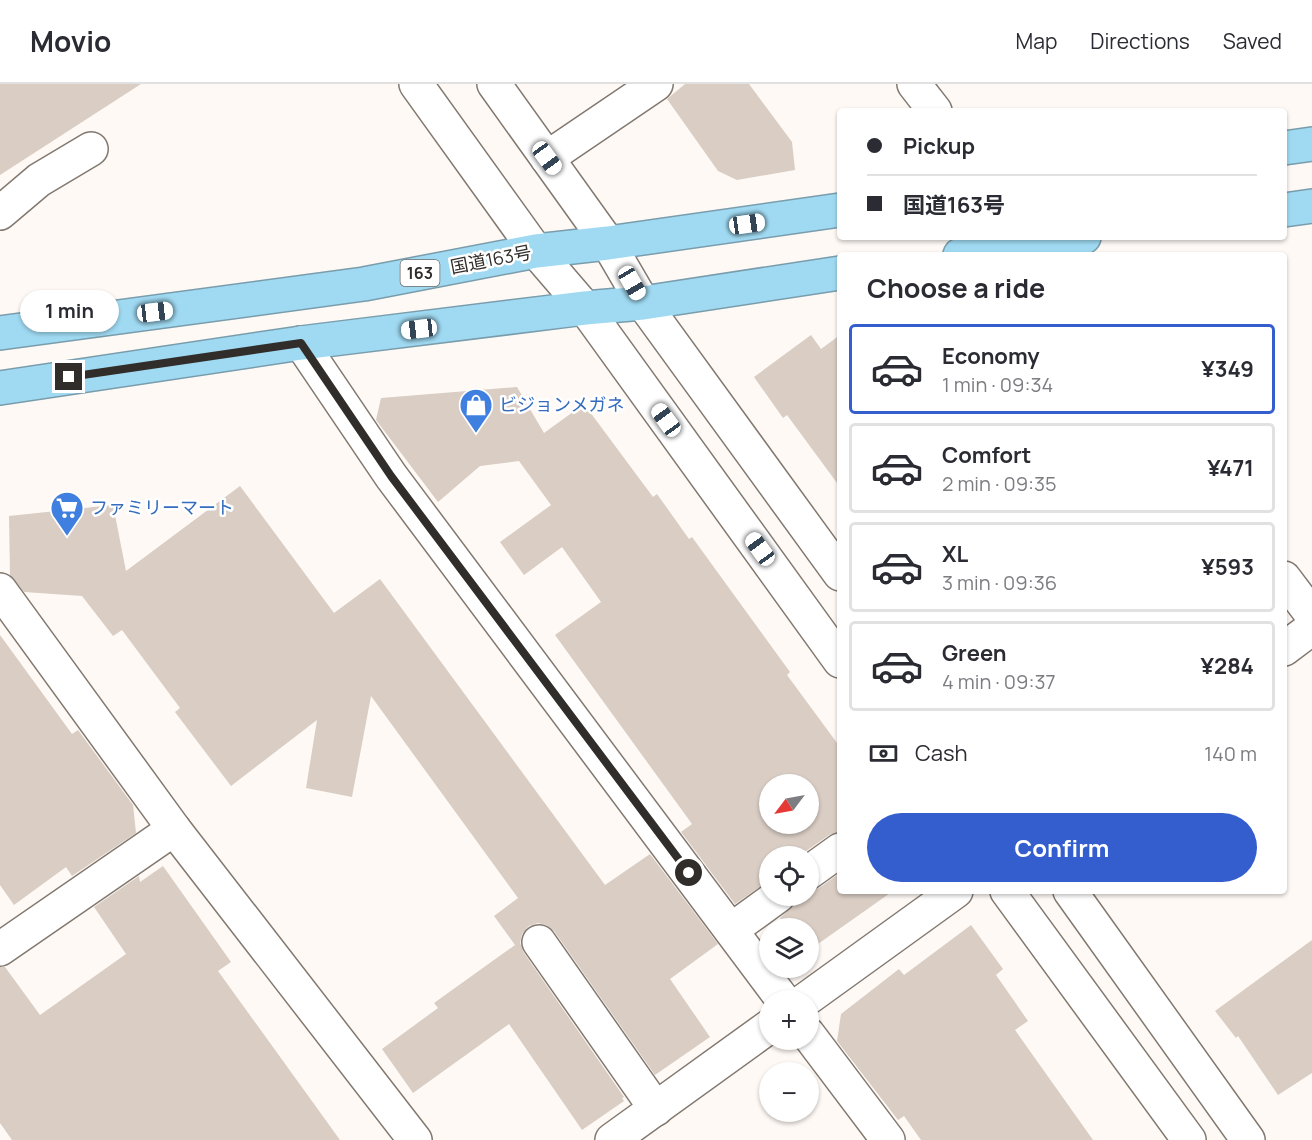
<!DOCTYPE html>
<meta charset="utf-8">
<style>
body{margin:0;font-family:Manrope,"Noto Sans JP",sans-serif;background:#f7f7f7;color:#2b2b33;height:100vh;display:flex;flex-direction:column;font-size:22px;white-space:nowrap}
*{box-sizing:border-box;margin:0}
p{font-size:20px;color:#7c7c81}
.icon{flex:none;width:33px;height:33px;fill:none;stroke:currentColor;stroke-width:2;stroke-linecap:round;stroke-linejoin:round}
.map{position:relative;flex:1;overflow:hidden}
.panel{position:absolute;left:837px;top:168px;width:450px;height:642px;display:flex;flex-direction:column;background:#fff;border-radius:6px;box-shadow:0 2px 4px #0004}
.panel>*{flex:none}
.top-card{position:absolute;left:837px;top:24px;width:450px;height:132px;border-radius:6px;box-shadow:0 2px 4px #0004;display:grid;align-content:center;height:132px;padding:0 30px;background:#fff}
.needle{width:39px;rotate:238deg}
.controls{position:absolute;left:759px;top:690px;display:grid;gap:12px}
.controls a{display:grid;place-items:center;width:60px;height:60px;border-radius:50%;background:#fff;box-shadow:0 2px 4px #0004;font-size:30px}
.end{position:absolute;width:27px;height:27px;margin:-14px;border:8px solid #312d2a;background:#fff;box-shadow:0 0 0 3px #fff}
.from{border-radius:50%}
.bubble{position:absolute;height:42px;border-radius:21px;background:#fff;box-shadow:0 2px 4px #0004;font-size:20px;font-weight:700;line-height:42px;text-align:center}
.car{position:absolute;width:18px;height:36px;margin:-18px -9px;border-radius:8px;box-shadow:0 0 4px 2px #0007;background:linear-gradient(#fff 24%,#345 0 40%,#fff 0 76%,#345 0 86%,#fff 0)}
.top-card b{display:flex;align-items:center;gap:21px;height:57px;font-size:22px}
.top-card b+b{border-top:2px solid #e1e1e2}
.top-card i{width:15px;height:15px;background:#2b2b33}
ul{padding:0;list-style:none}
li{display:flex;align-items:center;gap:18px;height:90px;margin:0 12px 9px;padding:0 18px;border:3px solid #e1e1e2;border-radius:6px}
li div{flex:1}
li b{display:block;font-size:22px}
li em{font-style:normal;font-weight:700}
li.active{border-color:#345dcd}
li>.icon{width:54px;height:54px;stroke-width:1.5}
h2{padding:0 30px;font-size:27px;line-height:72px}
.pay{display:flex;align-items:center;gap:15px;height:66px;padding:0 30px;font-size:22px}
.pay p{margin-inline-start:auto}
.cta{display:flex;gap:12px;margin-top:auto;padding:12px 30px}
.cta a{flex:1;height:69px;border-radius:36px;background:#345dcd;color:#fff;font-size:24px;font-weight:700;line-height:69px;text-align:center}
header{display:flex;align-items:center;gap:36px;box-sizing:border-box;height:84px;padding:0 30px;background:#fff;border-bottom:2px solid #e1e1e2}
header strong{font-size:28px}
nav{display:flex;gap:33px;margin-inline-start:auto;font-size:21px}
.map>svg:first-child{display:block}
</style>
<header>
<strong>Movio</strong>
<nav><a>Map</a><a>Directions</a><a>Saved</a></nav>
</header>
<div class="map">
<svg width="1312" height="1056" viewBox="0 0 1312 1056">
<rect width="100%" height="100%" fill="#fef9f5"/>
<g fill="#d9cdc4" fill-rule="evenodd">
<polygon points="0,0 141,0 0,91"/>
<polygon points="685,0 749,0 792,58 795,86 737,96 718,87 667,15"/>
<polygon points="811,251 821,265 840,251 840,403 787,331 783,334 754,293"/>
<path d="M517 303 544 349 584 320 653 413 657 410 689 455 692 453 790 588 787 591 840 663V748L829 751 799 772H770V796L735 820 681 748 692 740 555 551 601 518 562 463 524 491 500 458 551 421 519 377 480 382 438 418 376 336 381 314ZM770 700H808V740H770Z"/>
<polygon points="240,402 334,529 380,495 605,801 650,770 718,860 670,895 710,953 655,991 554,847 546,841 538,839 529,842 522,850 520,859 524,869 624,1013 622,1014 624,1017 582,1046 509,940 413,1009 382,965 438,924 434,919 515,861 494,832 518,814 371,612 352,713 306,704 317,636 231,702 175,628 180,624 122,546 113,552 82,512 24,508 10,491 9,432 113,421 126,487"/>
<polygon points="0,551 72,650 78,646 133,721 136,749 72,792 66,783 14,821 0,801"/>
<polygon points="163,782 231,878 218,887 340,1056 12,1056 0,1039 0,883 5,883 40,931 126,870 94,823 139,792 140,798"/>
<polygon points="840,789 840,807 893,807 808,867 808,844 788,844 780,834 795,820 796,812 808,812 808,808 819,804"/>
<polygon points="971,841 1003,885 996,891 1028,937 1015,946 1093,1056 921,1056 904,1032 898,1036 837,957 841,930 899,885 904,891"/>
<polygon points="1312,856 1312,989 1278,1011 1238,952 1236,954 1215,927"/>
</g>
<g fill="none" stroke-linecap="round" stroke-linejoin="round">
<g stroke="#82786f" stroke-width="36">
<g id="minor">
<polyline points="416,0 536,167 585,224 840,577"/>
<polyline points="494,0 608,159 643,219 840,490"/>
<polyline points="914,0 935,27"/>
<polyline points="547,74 656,0"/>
<polyline points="0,129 39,96 91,65"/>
<polyline points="301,259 391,392 783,916"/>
<polyline points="1284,494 1312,531"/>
<polyline points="0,506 174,745 415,1056"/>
<polyline points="1284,565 1312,544"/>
<polyline points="808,789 840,766"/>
<polyline points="1007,807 1189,1056"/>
<polyline points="1070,807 1248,1056"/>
<polyline points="731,846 778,812"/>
<polyline points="539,858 656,1025"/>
<polyline points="0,865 174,745"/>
<polyline points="805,916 956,807"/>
<polyline points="808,950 888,1056"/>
<polyline points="612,1056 770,942"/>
</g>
</g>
<g stroke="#799dac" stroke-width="36">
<g id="highway">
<polyline points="1284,64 1312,60"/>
<polyline points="1284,126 1312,122"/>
<polyline points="960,171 1084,153"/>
<polyline points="0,249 364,200 536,167 608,159 840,126"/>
<polyline points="0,304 301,259 585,224 643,219 840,189"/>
</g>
</g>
<use href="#minor" stroke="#fff" stroke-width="33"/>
<use href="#highway" stroke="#a0daf2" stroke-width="33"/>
</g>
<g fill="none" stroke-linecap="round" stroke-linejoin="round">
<polyline stroke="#312d2a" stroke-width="8" points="69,293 301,259 391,392 689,789"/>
</g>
<defs>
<g id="shop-pin" transform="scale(1.725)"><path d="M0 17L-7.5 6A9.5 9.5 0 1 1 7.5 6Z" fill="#3f7fe0" stroke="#fff"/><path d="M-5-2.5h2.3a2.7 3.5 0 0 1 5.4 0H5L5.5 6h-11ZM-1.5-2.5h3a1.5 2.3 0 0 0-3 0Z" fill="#fff"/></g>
<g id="supermarket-pin" transform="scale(1.725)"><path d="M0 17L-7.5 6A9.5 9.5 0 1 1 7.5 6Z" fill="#3f7fe0" stroke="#fff"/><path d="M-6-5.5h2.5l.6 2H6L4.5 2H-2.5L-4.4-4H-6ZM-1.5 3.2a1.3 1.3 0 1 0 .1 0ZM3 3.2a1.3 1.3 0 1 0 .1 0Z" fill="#fff"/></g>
</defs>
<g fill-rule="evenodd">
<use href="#shop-pin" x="476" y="321"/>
<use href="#supermarket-pin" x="67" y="424"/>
</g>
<g text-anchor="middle" stroke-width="5" stroke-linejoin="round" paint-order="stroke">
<rect fill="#fff" stroke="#6f6c6a" stroke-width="1.5" x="400.5" y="176" width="39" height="26" rx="4.5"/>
<g font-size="16" font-weight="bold" fill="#312d2a">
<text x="420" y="195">163</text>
</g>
<g font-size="18" fill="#312d2a" stroke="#fff">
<text transform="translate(491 176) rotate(-11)" y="6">国道163号</text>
</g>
<g font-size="18" fill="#366cbe" stroke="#fff" text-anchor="start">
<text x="499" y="327">ビジョンメガネ</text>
<text x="90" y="430">ファミリーマート</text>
</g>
</g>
</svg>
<div class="controls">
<a><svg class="needle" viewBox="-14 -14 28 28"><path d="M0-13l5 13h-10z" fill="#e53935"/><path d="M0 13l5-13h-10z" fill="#7c7c81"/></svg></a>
<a><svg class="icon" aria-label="locate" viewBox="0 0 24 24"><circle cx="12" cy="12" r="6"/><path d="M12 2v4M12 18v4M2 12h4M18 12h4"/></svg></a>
<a><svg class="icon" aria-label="layers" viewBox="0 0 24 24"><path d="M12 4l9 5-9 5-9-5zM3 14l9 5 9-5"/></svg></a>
<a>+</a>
<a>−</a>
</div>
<i class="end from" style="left:689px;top:789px"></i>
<i class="end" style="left:69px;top:293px"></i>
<div class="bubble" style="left:20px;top:206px;width:99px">1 min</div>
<i class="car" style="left:547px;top:74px;rotate:144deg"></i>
<i class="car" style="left:747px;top:140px;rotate:82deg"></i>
<i class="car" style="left:632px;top:199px;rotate:150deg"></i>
<i class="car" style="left:155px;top:228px;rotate:83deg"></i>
<i class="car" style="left:419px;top:245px;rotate:263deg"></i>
<i class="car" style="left:666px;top:336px;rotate:324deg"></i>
<i class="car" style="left:760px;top:465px;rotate:324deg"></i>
<div class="top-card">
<b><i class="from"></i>Pickup</b>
<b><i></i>国道163号</b>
</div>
<section class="panel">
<h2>Choose a ride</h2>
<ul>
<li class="active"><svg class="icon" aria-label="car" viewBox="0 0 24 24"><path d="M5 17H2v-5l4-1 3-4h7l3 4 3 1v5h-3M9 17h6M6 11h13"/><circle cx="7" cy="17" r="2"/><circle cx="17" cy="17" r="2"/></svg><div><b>Economy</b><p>1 min · 09:34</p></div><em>¥349</em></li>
<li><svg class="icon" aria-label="car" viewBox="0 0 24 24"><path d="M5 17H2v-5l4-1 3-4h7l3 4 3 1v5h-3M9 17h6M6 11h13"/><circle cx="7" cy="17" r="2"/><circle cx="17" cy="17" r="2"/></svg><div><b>Comfort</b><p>2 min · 09:35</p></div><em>¥471</em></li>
<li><svg class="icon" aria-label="car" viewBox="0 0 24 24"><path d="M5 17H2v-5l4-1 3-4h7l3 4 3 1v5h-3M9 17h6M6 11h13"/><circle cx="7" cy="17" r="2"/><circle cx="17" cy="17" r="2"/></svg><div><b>XL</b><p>3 min · 09:36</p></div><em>¥593</em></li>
<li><svg class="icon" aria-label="car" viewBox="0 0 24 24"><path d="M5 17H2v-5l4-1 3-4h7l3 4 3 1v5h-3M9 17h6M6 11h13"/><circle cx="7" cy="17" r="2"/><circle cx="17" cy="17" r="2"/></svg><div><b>Green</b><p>4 min · 09:37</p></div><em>¥284</em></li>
</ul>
<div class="pay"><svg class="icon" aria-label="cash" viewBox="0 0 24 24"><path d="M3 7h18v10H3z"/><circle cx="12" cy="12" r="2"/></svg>Cash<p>140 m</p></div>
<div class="cta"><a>Confirm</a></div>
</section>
</div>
